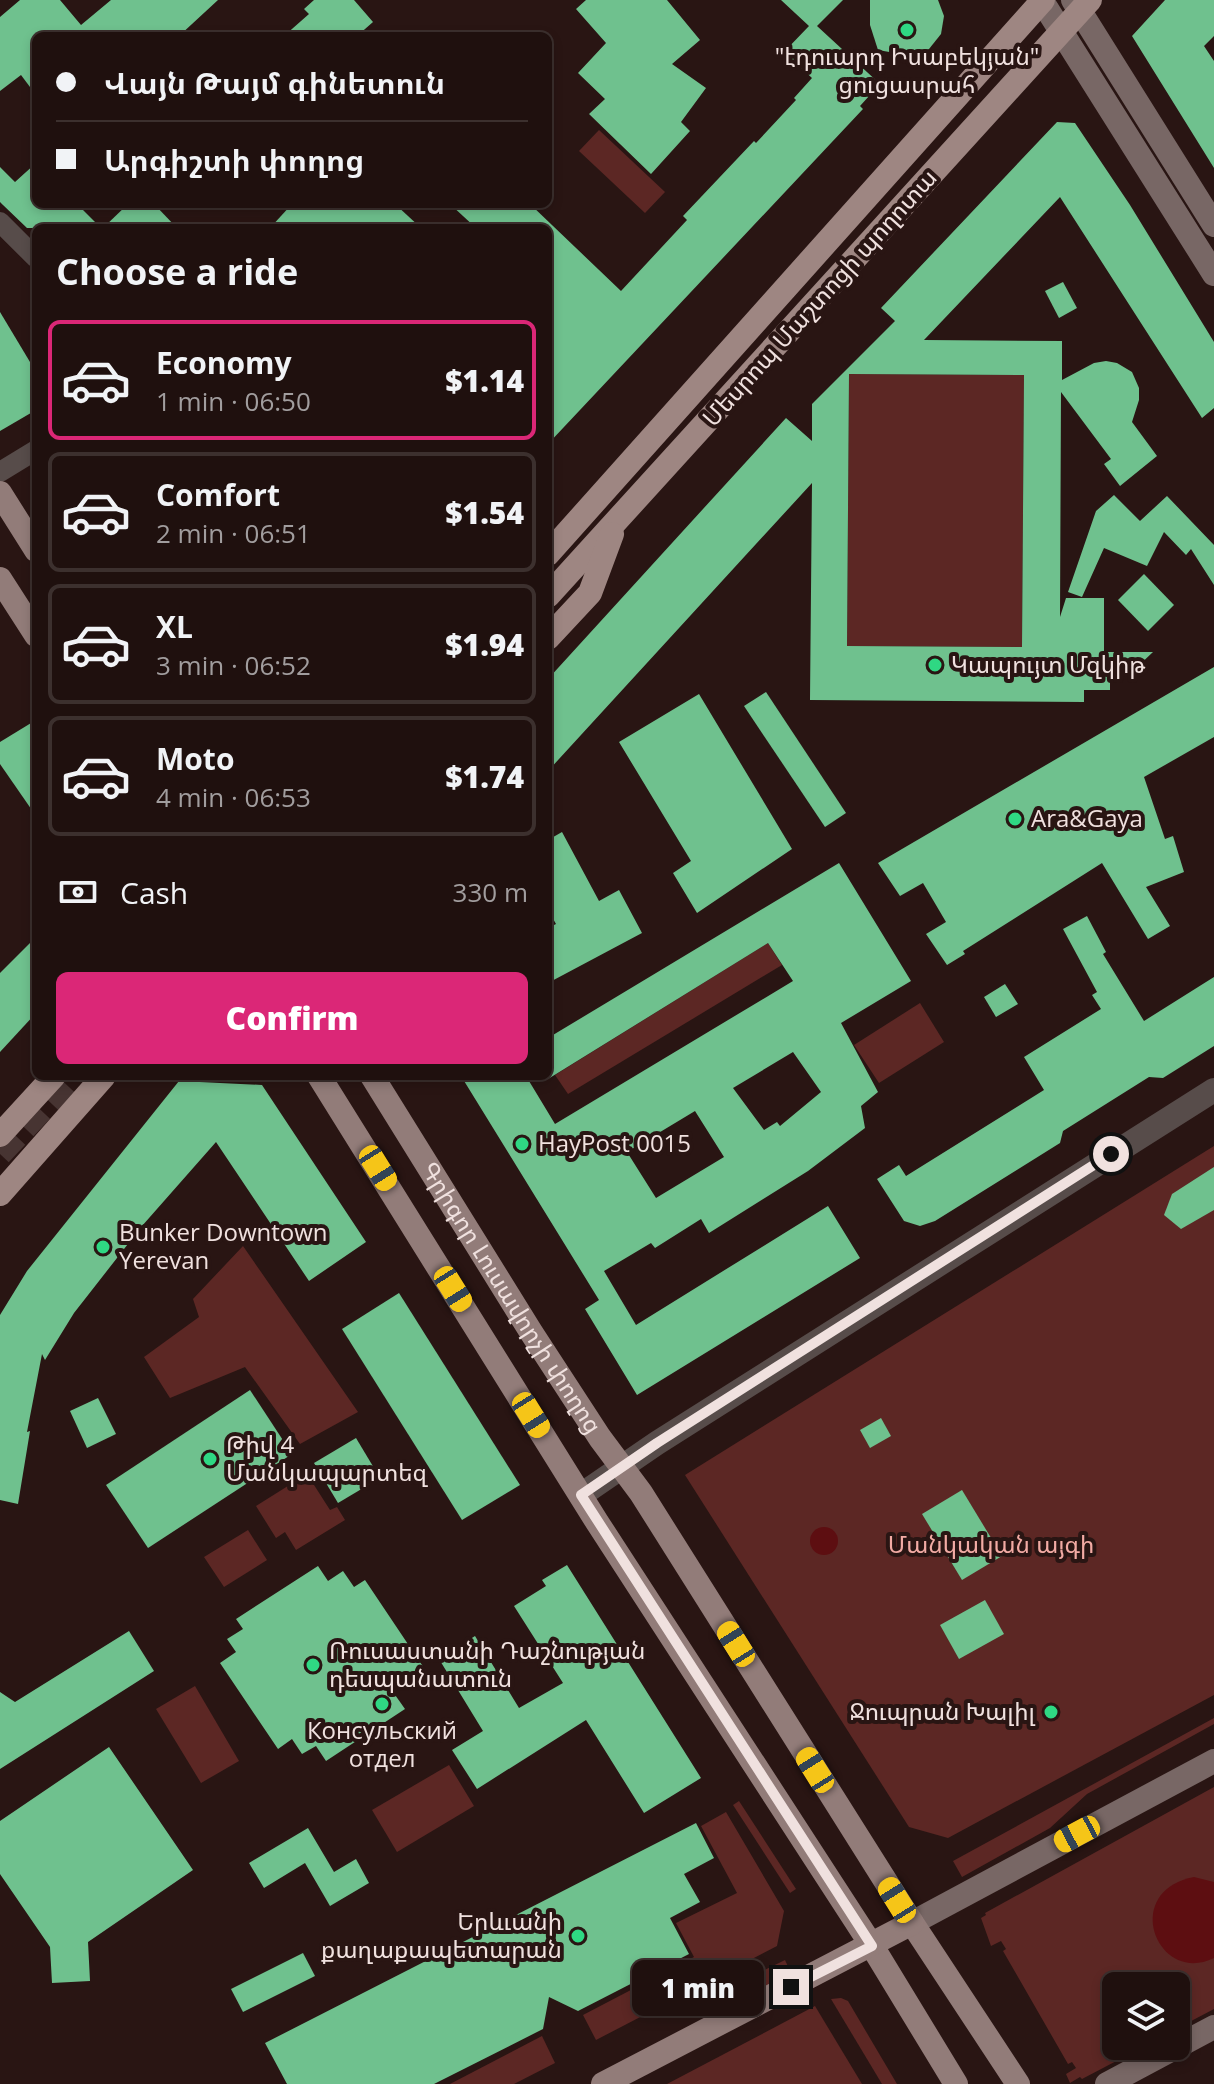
<!DOCTYPE html>
<meta charset="utf-8">
<style>
body{margin:0;font-family:"Open Sans","Noto Sans Armenian",sans-serif;background:#271917;color:#f1f3f6;height:100vh;display:flex;flex-direction:column;font-size:30px;white-space:nowrap}
*{box-sizing:border-box;margin:0}
p{font-size:26px;color:#a19d9e}
.icon{flex:none;width:44px;height:44px;fill:none;stroke:currentColor;stroke-width:2;stroke-linecap:round;stroke-linejoin:round}
.map{position:relative;flex:1;overflow:hidden}
.panel{position:absolute;left:32px;top:224px;width:520px;height:856px;display:flex;flex-direction:column;background:#1f100e;border-radius:12px;box-shadow:0 4px 12px #0003,0 0 0 2px #3c302e}
.panel>*{flex:none}
.top-card{position:absolute;left:32px;top:32px;width:520px;height:176px;border-radius:12px;box-shadow:0 4px 12px #0003,0 0 0 2px #3c302e;display:grid;align-content:center;height:176px;padding:0 24px;background:#1f100e}
.tools{position:absolute;left:1102px;top:1972px;display:grid;gap:16px}
.tools a{display:grid;place-items:center;width:88px;height:88px;border-radius:12px;background:#1f100e;box-shadow:0 4px 12px #0003,0 0 0 2px #3c302e;font-size:40px}
.end{position:absolute;width:36px;height:36px;margin:-18px;border:10px solid #f0e1df;background:#111;box-shadow:0 0 0 4px #111}
.from{border-radius:50%}
.bubble{position:absolute;height:56px;border-radius:12px;background:#1f100e;box-shadow:0 4px 12px #0003,0 0 0 2px #3c302e;font-size:26px;font-weight:800;line-height:56px;text-align:center}
.car{position:absolute;width:24px;height:48px;margin:-24px -12px;border-radius:10px;box-shadow:0 0 6px 2px #0007;background:linear-gradient(#f5c518 24%,#345 0 40%,#f5c518 0 76%,#345 0 86%,#f5c518 0)}
.top-card b{display:flex;align-items:center;gap:28px;height:76px;font-size:30px}
.top-card b+b{border-top:2px solid #3c302e}
.top-card i{width:20px;height:20px;background:#f1f3f6}
ul{padding:0;list-style:none}
li{display:flex;align-items:center;gap:24px;height:120px;margin:0 16px 12px;padding:0 8px;border:4px solid #3c302e;border-radius:12px}
li div{flex:1}
li b{display:block;font-size:30px}
li em{font-style:normal;font-weight:800}
li.selected{border-color:#db2777}
li>.icon{width:72px;height:72px;stroke-width:1.5}
h2{padding:0 24px;font-size:36px;line-height:96px}
.pay{display:flex;align-items:center;gap:20px;height:88px;padding:0 24px;font-size:30px}
.pay p{margin-inline-start:auto}
.primary-button{display:flex;gap:16px;margin-top:auto;padding:16px 24px}
.primary-button a{flex:1;height:92px;border-radius:12px;background:#db2777;color:#fff;font-size:32px;font-weight:800;line-height:92px;text-align:center}
.map>svg:first-child{display:block}
</style>
<div class="map">
<svg width="1214" height="2084" viewBox="0 0 1214 2084">
<rect width="100%" height="100%" fill="#291513"/>
<g fill="#5c2724">
<polygon points="599,130 665,192 645,213 579,151"/>
<polygon points="849,374 1024,375 1022,647 847,646"/>
<polygon points="768,943 782,965 568,1094 555,1075"/>
<polygon points="920,1003 944,1042 879,1083 854,1045"/>
<polygon points="1214,1146 1214,1695 948,1838 909,1827 685,1475"/>
<polygon points="243,1246 358,1412 300,1444 245,1367 170,1398 144,1357 199,1317 193,1299"/>
<polygon points="307,1474 330,1510 337,1507 345,1520 296,1550 285,1532 276,1538 256,1506"/>
<polygon points="248,1530 267,1560 224,1587 204,1557"/>
<polygon points="195,1686 239,1761 201,1783 156,1709"/>
<polygon points="1214,1718 1214,1724 1087,1794 1050,1828 962,1877 953,1861"/>
<polygon points="449,1765 474,1806 397,1852 372,1810"/>
<polygon points="1214,1787 1214,2009 1176,2029 1176,1986 1116,1986 1116,2046 1145,2046 1082,2079 1080,2077 1070,2083 1066,2074 1076,2068 1072,2062 1068,2064 1003,1951 1006,1949 1001,1941 991,1946 981,1918 986,1915 985,1913"/>
<polygon points="739,1801 796,1889 790,1893 733,1805"/>
<polygon points="726,1812 784,1911 777,1946 596,2040 583,2015 694,1957 676,1923 737,1893 701,1826"/>
<polygon points="785,1960 792,1975 748,1996 726,1989"/>
<polygon points="841,1998 848,2001 897,2084 882,2084 831,1999"/>
<polygon points="815,2006 862,2084 667,2084"/>
<polygon points="542,2036 555,2063 514,2084 450,2084"/>
</g>
<g fill="#5d0e11">
<circle cx="824" cy="1541" r="14"/>
<path d="M1194 1877 1214 1882V1958C1157 1986 1120 1891 1194 1877Z"/>
</g>
<g fill="#6fc18e" fill-rule="evenodd">
<polygon points="20,0 60,0 81,25 111,0 218,0 179,36 36,36 36,95 21,75 0,91 0,17"/>
<polygon points="314,0 354,0 373,22 357,36 284,36 309,14 304,9"/>
<polygon points="586,0 667,0 700,40 672,64 706,88 681,122 690,131 651,174 589,114 605,99 578,73 606,43 576,9"/>
<polygon points="781,0 843,0 817,26 880,84 860,106 863,109 548,444 548,228 476,228 450,204 530,204 621,291 687,220 683,216 754,141 756,143 796,100 794,98 812,78 784,52 809,26"/>
<polygon points="870,0 938,0 944,16 941,34 929,49 912,56 878,50 870,25"/>
<polygon points="1165,0 1214,0 1214,36 1204,46 1214,61 1214,168 1132,36"/>
<path d="M1057 122 1075 123 1130 205 1214 342V408L1202 418 1060 197 924 340 1062 341V380L1094 363 1106 361 1117 363 1132 372 1139 388V400L1132 422 1157 456 1120 486 1104 464 1111 459 1061 392 1060 617 1066 598H1104V652H1153L1133 671H1110V690H1084V702L810 700 812 483 548 771V679L786 418 812 441V404L895 321 881 308ZM849 374 1024 375 1022 647 847 646Z"/>
<polygon points="36,163 36,204 77,204 101,228 27,228 3,205 0,202 0,167 15,182"/>
<polygon points="128,204 154,204 177,228 103,228"/>
<polygon points="292,204 395,204 421,228 270,228"/>
<polygon points="1063,282 1077,308 1059,318 1045,291"/>
<polygon points="0,312 36,372 36,410 0,431"/>
<polygon points="1114,495 1140,521 1167,496 1214,545 1214,585 1191,549 1186,555 1164,532 1147,566 1104,548 1082,597 1068,592 1096,511"/>
<polygon points="1144,574 1174,605 1148,631 1118,600"/>
<polygon points="1214,667 1214,737 1144,777 1165,839 1173,836 1184,872 1146,887 1170,926 1148,939 1102,863 963,951 965,954 947,965 926,934 946,922 923,883 900,896 878,863"/>
<polygon points="766,692 846,813 825,827 744,706"/>
<polygon points="699,694 792,849 697,913 673,873 691,861 619,742"/>
<polygon points="36,720 36,816 0,764 0,742"/>
<polygon points="562,832 599,901 619,890 642,933 548,983 548,928 556,924 548,910 548,840"/>
<path d="M839 863 911 981 841 1023 878 1092 861 1106 865 1128 808 1171 709 1233 701 1219 655 1248 651 1243 604 1271 636 1325 828 1206 860 1258 637 1395 585 1309 599 1300 461 1076H526L555 1124 793 981 768 943 548 1079V1038ZM793 1052 821 1092 780 1126 777 1122 764 1130 733 1088ZM695 1111 724 1157 656 1198 627 1152Z"/>
<polygon points="1087,916 1106,952 1103,954 1144,1021 1214,977 1214,1046 1163,1078 1149,1077 1063,1131 1060,1143 935,1221 920,1226 904,1221 877,1179 899,1165 906,1176 1044,1090 1024,1057 1101,1009 1092,995 1097,992 1063,929"/>
<polygon points="36,937 36,1013 0,1052 0,973"/>
<polygon points="1005,984 1018,1004 996,1017 984,997"/>
<polygon points="179,1081 262,1085 366,1242 309,1281 216,1142 142,1226 74,1313 45,1360 42,1354 27,1432 30,1431 18,1504 0,1500 0,1315 27,1271"/>
<polygon points="1214,1167 1214,1210 1181,1229 1164,1215 1172,1194"/>
<polygon points="399,1293 520,1485 462,1520 342,1329"/>
<polygon points="250,1390 292,1454 148,1548 106,1485"/>
<polygon points="98,1398 116,1434 87,1448 70,1411"/>
<polygon points="881,1418 891,1436 870,1448 860,1430"/>
<polygon points="356,1438 380,1478 338,1503 314,1463"/>
<polygon points="962,1490 1002,1556 962,1580 922,1514"/>
<polygon points="567,1565 701,1778 644,1813 586,1720 477,1789 452,1750 483,1731 439,1659 475,1636 519,1708 563,1683 514,1606 546,1586 542,1580"/>
<polygon points="318,1566 328,1581 343,1571 354,1587 365,1580 426,1671 393,1692 405,1709 326,1761 316,1746 302,1754 292,1739 278,1749 220,1663 236,1652 227,1639 243,1629 236,1619"/>
<polygon points="985,1600 1004,1634 959,1659 940,1625"/>
<polygon points="129,1631 154,1671 0,1769 0,1692 15,1702"/>
<polygon points="109,1747 193,1870 88,1942 90,1981 52,1983 50,1947 0,1874 0,1821"/>
<polygon points="696,1823 714,1858 684,1874 700,1902 670,1918 689,1954 578,2011 549,1997 543,2029 434,2084 287,2084 265,2043"/>
<polygon points="308,1828 334,1872 356,1859 369,1883 330,1906 305,1863 264,1888 249,1863"/>
<polygon points="303,1953 315,1976 243,2012 231,1989"/>
</g>
<g fill="none" stroke-linecap="round" stroke-linejoin="round">
<polyline stroke="#473432" stroke-width="24" stroke-dasharray="24 12" stroke-linecap="butt" points="0,1154 74,1076"/>
<g stroke="#574c4a" stroke-width="20">
<polyline points="0,222 36,258"/>
<polyline points="0,472 36,450"/>
</g>
<polyline stroke="#574c4a" stroke-width="24" points="581,1495 657,1443 1214,1090"/>
<g stroke="#786765" stroke-width="24">
<polyline points="1073,0 1214,225"/>
<polyline points="1042,1 1214,274"/>
<polyline points="912,1923 1214,1761"/>
<polyline points="1107,2084 1214,2027"/>
</g>
<g stroke="#927c79" stroke-width="24">
<polyline points="0,493 36,550"/>
<polyline points="0,579 36,635"/>
<polyline points="319,1076 597,1522 872,1946 956,2084"/>
<path id="s1" d="M372 1076 531 1332 600 1438 641 1493 912 1923 1018 2084"/>
<polyline points="603,2084 912,1923"/>
</g>
<g stroke="#9e8682" stroke-width="24">
<polyline points="548,554 1043,0"/>
<polyline points="548,596 1090,0"/>
<polyline points="548,638 590,593 612,534"/>
<polyline points="0,1135 54,1076"/>
<polyline points="0,1194 104,1076"/>
</g>
</g>
<g fill="none" stroke-linecap="round" stroke-linejoin="round">
<polyline stroke="#f0e1df" stroke-width="10" points="791,1987 872,1946 581,1495 657,1443 1111,1154"/>
</g>
<g fill="#2fd883" stroke="#291513" stroke-width="3">
<circle cx="907" cy="30" r="8"/>
<circle cx="935" cy="665" r="8"/>
<circle cx="1015" cy="819" r="8"/>
<circle cx="522" cy="1144" r="8"/>
<circle cx="103" cy="1247" r="8"/>
<circle cx="210" cy="1459" r="8"/>
<circle cx="313" cy="1665" r="8"/>
<circle cx="382" cy="1704" r="8"/>
<circle cx="1051" cy="1712" r="8"/>
<circle cx="578" cy="1936" r="8"/>
</g>
<g text-anchor="middle" stroke-width="8" stroke-linejoin="round" paint-order="stroke">
<g font-size="24" fill="#f0e1df" stroke="#291513" text-anchor="start">
<text x="907" y="65" text-anchor="middle">"էդուարդ Իսաբեկյան"<tspan x="907" dy="28">ցուցասրահ</tspan></text>
<text x="951" y="673">Կապույտ Մզկիթ</text>
<text x="1031" y="827">Ara&amp;Gaya</text>
<text x="538" y="1152">HayPost 0015</text>
<text x="119" y="1241">Bunker Downtown<tspan x="119" dy="28">Yerevan</tspan></text>
<text x="226" y="1453">Թիվ 4<tspan x="226" dy="28">Մանկապարտեզ</tspan></text>
<text x="329" y="1659">Ռուսաստանի Դաշնության<tspan x="329" dy="28">դեսպանատուն</tspan></text>
<text x="1035" y="1720" text-anchor="end">Ջուպրան Խալիլ</text>
<text x="382" y="1739" text-anchor="middle">Консульский<tspan x="382" dy="28">отдел</tspan></text>
<text x="562" y="1930" text-anchor="end">Երևւանի<tspan x="562" dy="28">քաղաքապետարան</tspan></text>
</g>
<g font-size="24" fill="#f0e1df" stroke="#291513">
<text transform="translate(820 298) rotate(-48)" y="8">Մեսրոպ Մաշտոցի պողոտա</text>
<text dy="8" stroke="none"><textPath href="#s1" startOffset="262">Գրիգոր Լուսավորչի փողոց</textPath></text>
</g>
<g font-size="24" fill="#f2aba4" stroke="#291513">
<text x="991" y="1553">Մանկական այգի</text>
</g>
</g>
</svg>
<div class="tools">
<a><svg class="icon" aria-label="layers" viewBox="0 0 24 24"><path d="M12 4l9 5-9 5-9-5zM3 14l9 5 9-5"/></svg></a>
</div>
<i class="end from" style="left:1111px;top:1154px"></i>
<i class="end" style="left:791px;top:1987px"></i>
<div class="bubble" style="left:632px;top:1960px;width:132px">1 min</div>
<i class="car" style="left:378px;top:1168px;rotate:148deg"></i>
<i class="car" style="left:453px;top:1289px;rotate:148deg"></i>
<i class="car" style="left:531px;top:1415px;rotate:148deg"></i>
<i class="car" style="left:736px;top:1644px;rotate:328deg"></i>
<i class="car" style="left:815px;top:1770px;rotate:328deg"></i>
<i class="car" style="left:1077px;top:1834px;rotate:242deg"></i>
<i class="car" style="left:897px;top:1900px;rotate:328deg"></i>
<div class="top-card">
<b><i class="from"></i>Վայն Թայմ գինետուն</b>
<b><i></i>Արգիշտի փողոց</b>
</div>
<section class="panel">
<h2>Choose a ride</h2>
<ul>
<li class="selected"><svg class="icon" aria-label="car" viewBox="0 0 24 24"><path d="M5 17H2v-5l4-1 3-4h7l3 4 3 1v5h-3M9 17h6M6 11h13"/><circle cx="7" cy="17" r="2"/><circle cx="17" cy="17" r="2"/></svg><div><b>Economy</b><p>1 min · 06:50</p></div><em>$1.14</em></li>
<li><svg class="icon" aria-label="car" viewBox="0 0 24 24"><path d="M5 17H2v-5l4-1 3-4h7l3 4 3 1v5h-3M9 17h6M6 11h13"/><circle cx="7" cy="17" r="2"/><circle cx="17" cy="17" r="2"/></svg><div><b>Comfort</b><p>2 min · 06:51</p></div><em>$1.54</em></li>
<li><svg class="icon" aria-label="car" viewBox="0 0 24 24"><path d="M5 17H2v-5l4-1 3-4h7l3 4 3 1v5h-3M9 17h6M6 11h13"/><circle cx="7" cy="17" r="2"/><circle cx="17" cy="17" r="2"/></svg><div><b>XL</b><p>3 min · 06:52</p></div><em>$1.94</em></li>
<li><svg class="icon" aria-label="car" viewBox="0 0 24 24"><path d="M5 17H2v-5l4-1 3-4h7l3 4 3 1v5h-3M9 17h6M6 11h13"/><circle cx="7" cy="17" r="2"/><circle cx="17" cy="17" r="2"/></svg><div><b>Moto</b><p>4 min · 06:53</p></div><em>$1.74</em></li>
</ul>
<div class="pay"><svg class="icon" aria-label="cash" viewBox="0 0 24 24"><path d="M3 7h18v10H3z"/><circle cx="12" cy="12" r="2"/></svg>Cash<p>330 m</p></div>
<div class="primary-button"><a>Confirm</a></div>
</section>
</div>
